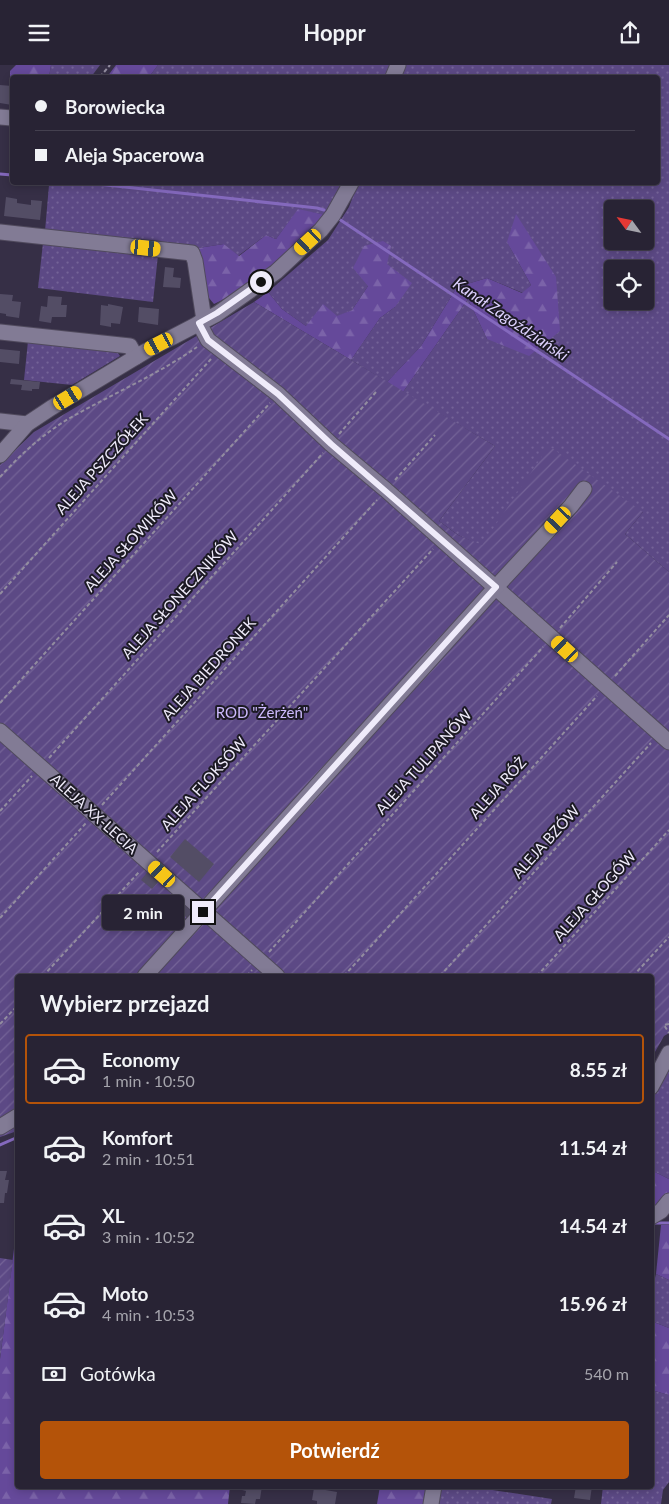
<!DOCTYPE html>
<html lang="pl">
<meta charset="utf-8">
<style>
body{margin:0;font-family:Lato,sans-serif;background:#302b3c;color:#f1f3f6;height:100vh;display:flex;flex-direction:column;font-size:19px;white-space:nowrap}
*{box-sizing:border-box;margin:0}
p{font-size:16px;color:#a5a4ac}
.icon{flex:none;width:28px;height:28px;fill:none;stroke:currentColor;stroke-width:2;stroke-linecap:round;stroke-linejoin:round}
.map{position:relative;flex:1;overflow:hidden}
.side{position:absolute;left:15px;top:909px;width:639px;height:515px;display:flex;flex-direction:column;background:#282334;border-radius:5px;box-shadow:0 2px 8px #0003,0 0 0 1px #44404f}
.side>*{flex:none}
.banner{position:absolute;left:10px;top:10px;width:650px;height:110px;border-radius:5px;box-shadow:0 2px 8px #0003,0 0 0 1px #44404f;display:grid;align-content:center;height:110px;padding:0 25px;background:#282334}
.needle{width:32px;rotate:303deg}
.controls{position:absolute;left:604px;top:135px;display:grid;gap:10px}
.controls a{display:grid;place-items:center;width:50px;height:50px;border-radius:5px;background:#282334;box-shadow:0 2px 8px #0003,0 0 0 1px #44404f;font-size:25px}
.end{position:absolute;width:22px;height:22px;margin:-11px;border:6px solid #efebfa;background:#111;box-shadow:0 0 0 2px #111}
.from{border-radius:50%}
.bubble{position:absolute;height:35px;border-radius:5px;background:#282334;box-shadow:0 2px 8px #0003,0 0 0 1px #44404f;font-size:16px;font-weight:700;line-height:35px;text-align:center}
.car{position:absolute;width:15px;height:30px;margin:-15px -8px;border-radius:6px;box-shadow:0 0 4px 1px #0007;background:linear-gradient(#f5c518 24%,#345 0 40%,#f5c518 0 76%,#345 0 86%,#f5c518 0)}
.banner b{display:flex;align-items:center;gap:18px;height:48px;font-size:19px}
.banner b+b{border-top:1px solid #44404f}
.banner i{width:12px;height:12px;background:#f1f3f6}
ul{padding:0;list-style:none}
li{display:flex;align-items:center;gap:15px;height:70px;margin:0 10px 8px;padding:0 15px;border:2px solid transparent;border-radius:5px}
li div{flex:1}
li b{display:block;font-size:19px}
li em{font-style:normal;font-weight:700}
li.on{border-color:#b45309}
li>.icon{width:45px;height:45px;stroke-width:1.5}
h2{padding:0 25px;font-size:22px;line-height:60px}
.pay{display:flex;align-items:center;gap:12px;height:55px;padding:0 25px;font-size:19px}
.pay p{margin-inline-start:auto}
.button{display:flex;gap:10px;margin-top:auto;padding:10px 25px}
.button a{flex:1;height:58px;border-radius:5px;background:#b45309;color:#fff;font-size:20px;font-weight:700;line-height:58px;text-align:center}
header{display:flex;justify-content:space-between;align-items:center;height:65px;padding:0 25px;background:#282334;font-size:22px;font-weight:700}
.map>svg:first-child{display:block}
</style>
<header><svg class="icon" aria-label="menu" viewBox="0 0 24 24"><path d="M4 6h16M4 12h16M4 18h16"/></svg>Hoppr<svg class="icon" aria-label="share" viewBox="0 0 24 24"><path d="M12 15V3M7 8l5-5 5 5M5 13v7h14v-7"/></svg></header>
<div class="map">
<svg width="669" height="1439" viewBox="0 0 669 1439">
<defs>
<pattern id="grass-dots" width="8" height="8" patternUnits="userSpaceOnUse" patternTransform="scale(1.25)"><rect width="8" height="8" fill="#5c4985"/><path d="M2 2h.1M6 6h.1" fill="none" stroke="#746397" stroke-width="1.8" stroke-linecap="round"/></pattern>
<pattern id="forest-firs" width="22" height="20" patternUnits="userSpaceOnUse" patternTransform="scale(1.25)"><rect width="22" height="20" fill="#65499a"/><path d="M5 1l3.5 6h-7zM16 11l3.5 6h-7z" fill="#7b63a9"/></pattern>
<pattern id="garden-furrows" width="10" height="10" patternUnits="userSpaceOnUse" patternTransform="scale(1.25)"><rect width="10" height="10" fill="#5c4985"/><path d="M-1 1l2-2M0 10L10 0M9 11l2-2" fill="none" stroke="#746397"/></pattern>
</defs>
<rect width="100%" height="100%" fill="#362f46"/>
<g fill="url(#grass-dots)" fill-rule="evenodd">
<polygon points="51,0 100,0 91,12 49,12"/>
<polygon points="158,0 392,0 387,12 149,12"/>
<path d="M405 0H669V507L625 469 643 447 482 481 458 470 439 456 495 381 403 327 468 234 487 274 560 266 507 177 531 220 523 228 487 213 457 222 421 281 387 317 351 295 380 253 395 242 368 221 352 245 337 252 306 261 282 244 268 227 328 175 349 142 358 118H658V12H400ZM612 144H645V176H612ZM612 204H645V236H612Z"/>
<polygon points="23,118 343,118 331,144 326,150 298,145 276,174 266,170 238,191 224,179 198,183 45,166 49,120"/>
<polygon points="43,178 158,190 153,237 38,223"/>
<polygon points="28,276 116,285 120,291 72,320 24,315"/>
<polygon points="669,992 669,1114 651,1105 651,1024"/>
<polygon points="656,1209 669,1215 669,1263 651,1256 651,1229"/>
<polygon points="651,1325 669,1330 669,1417 663,1425 661,1439 601,1439 603,1421 651,1421"/>
<polygon points="440,1421 486,1421 486,1424 552,1434 551,1439 438,1439"/>
</g>
<g fill="url(#forest-firs)">
<polygon points="16,0 51,0 49,12 10,13 10,6"/>
<polygon points="116,0 158,0 149,12 107,12"/>
<polygon points="298,144 326,150 315,163 249,222 214,239 204,227 198,183 224,179 239,191 266,170 276,174"/>
<polygon points="516,149 556,212 560,266 529,291 487,274 468,234 403,327 387,317 421,281 457,222 487,213 522,228 531,220 507,177"/>
<polygon points="383,176 391,181 387,199 412,218 395,242 380,253 351,295 254,237 268,227 282,244 306,261 323,239 337,251 352,245 368,221 353,203 364,181"/>
<polygon points="651,1105 669,1114 669,1130 651,1148"/>
<polygon points="661,1160 669,1160 669,1215 656,1209"/>
<polygon points="16,1168 18,1168 18,1421 230,1421 228,1439 0,1439 0,1294"/>
<polygon points="651,1256 669,1263 669,1330 651,1325"/>
<polygon points="380,1421 430,1421 427,1439 377,1439"/>
</g>
<g fill="url(#garden-furrows)">
<polygon points="254,237 495,381 439,456 458,470 482,480 549,381 643,447 625,469 669,507 669,968 664,971 651,994 651,911 18,911 17,1066 0,1072 0,400 34,367"/>
<polygon points="0,1193 13,1195 0,1294"/>
</g>
<g fill="none" stroke-linecap="round" stroke-linejoin="round">
<g stroke="#8469bd" stroke-width="3">
<polyline points="0,109 12,110"/>
<polyline points="88,118 317,143 324,145"/>
<polyline points="339,154 669,374"/>
<polyline points="0,1080 18,1072"/>
<polyline points="652,1158 669,1158"/>
</g>
</g>
<g fill="#534d65">
<polygon points="0,20 12,21 12,40 0,38"/>
<polygon points="6,132 17,134 17,138 31,140 31,135 42,136 40,155 4,151"/>
<polygon points="165,202 174,203 173,212 181,213 180,223 163,222"/>
<polygon points="0,229 13,230 12,236 21,237 19,253 6,251 6,249 0,248"/>
<polygon points="48,231 62,232 61,240 67,240 66,252 52,252 51,258 39,256 41,241 47,242"/>
<polygon points="108,239 123,242 120,259 111,258 111,262 100,260 101,240 108,241"/>
<polygon points="139,242 159,244 158,260 138,257"/>
<polygon points="0,284 20,286 19,299 0,297"/>
<polygon points="11,314 40,317 39,324 32,324 32,326 21,325 22,320 10,319"/>
<polygon points="185,774 214,799 199,817 170,792"/>
<polygon points="149,805 160,815 152,824 141,815"/>
<polygon points="182,835 197,848 191,856 175,843"/>
<polygon points="0,1106 7,1106 5,1115 9,1115 7,1128 5,1128 4,1138 0,1138"/>
<polygon points="243,1421 262,1421 260,1434 256,1434 255,1439 241,1438 242,1431 245,1431 246,1426 242,1425"/>
<polygon points="576,1421 592,1421 590,1435 574,1433"/>
<polygon points="314,1423 337,1427 335,1439 317,1439 317,1436 312,1435"/>
</g>
<g fill="none" stroke-linecap="round" stroke-linejoin="round">
<g stroke="#504a5d" stroke-width="17">
<g id="minor">
<polyline points="393,12 398,0"/>
<polyline points="0,52 12,53"/>
<polyline points="0,167 192,188 195,196 204,255"/>
<polyline points="199,258 208,275 278,329 331,379 386,425 669,677"/>
<polyline points="0,267 130,281 136,292"/>
<polyline points="0,356 27,359"/>
<polyline points="0,390 27,359 51,343 146,286 217,249 276,207 321,165 333,150 351,118"/>
<polyline points="0,666 277,911"/>
<polyline points="145,911 496,522 571,441 584,424"/>
<polyline points="651,1022 669,988"/>
<polyline points="0,1062 18,1051"/>
<polyline points="651,1152 661,1146 669,1136"/>
<polyline points="431,1439 434,1421"/>
</g>
</g>
<g stroke="#938da0" stroke-width="2" stroke-dasharray="4 2.5" stroke-linecap="butt">
<polyline points="100,12 110,0"/>
<polyline points="339,369 376,327"/>
<path d="M0 412C20 390 44 368 70 353 112 329 157 310 197 282"/>
<polyline points="395,415 435,370"/>
<polyline points="0,529 211,294"/>
<polyline points="560,563 617,497"/>
<polyline points="615,611 669,550"/>
<polyline points="0,638 270,338"/>
<polyline points="49,693 323,388"/>
<polyline points="102,740 377,435"/>
<polyline points="0,746 32,711"/>
<polyline points="157,787 433,484"/>
<polyline points="0,853 86,758"/>
<polyline points="269,887 543,582"/>
<polyline points="43,911 140,806"/>
<polyline points="247,911 252,905"/>
<polyline points="344,911 597,631"/>
<polyline points="440,911 651,678"/>
<polyline points="537,911 669,765"/>
<polyline points="633,911 669,872"/>
<polyline points="0,959 18,940"/>
<polyline points="669,959 664,960 669,968"/>
</g>
<use href="#minor" stroke="#827b95" stroke-width="15"/>
</g>
<g fill="none" stroke-linecap="round" stroke-linejoin="round">
<polyline stroke="#efebfa" stroke-width="6" points="203,847 496,522 331,379 278,329 208,275 199,258 217,248 261,217"/>
</g>
<g text-anchor="middle" stroke-width="4" stroke-linejoin="round" paint-order="stroke">
<g font-size="15" fill="#efebfa" stroke="#1c1a24">
<text transform="translate(102 399) rotate(-48)" y="5">ALEJA PSZCZÓŁEK</text>
<text transform="translate(131 476) rotate(-48)" y="5">ALEJA SŁOWIKÓW</text>
<text transform="translate(180 530) rotate(-48)" y="5">ALEJA SŁONECZNIKÓW</text>
<text transform="translate(209 604) rotate(-48)" y="5">ALEJA BIEDRONEK</text>
<text transform="translate(424 697) rotate(-48)" y="5">ALEJA TULIPANÓW</text>
<text transform="translate(204 719) rotate(-48)" y="5">ALEJA FLOKSÓW</text>
<text transform="translate(498 723) rotate(-48)" y="5">ALEJA RÓŻ</text>
<text transform="translate(94 749) rotate(42)" y="5">ALEJA XX-LECIA</text>
<text transform="translate(546 777) rotate(-48)" y="5">ALEJA BZÓW</text>
<text transform="translate(595 831) rotate(-48)" y="5">ALEJA GŁOGÓW</text>
</g>
<g font-size="15" fill="#cebbfe" stroke="#1c1a24">
<text x="262" y="653">ROD "Żerżeń"</text>
</g>
<g font-size="16" font-style="italic" fill="#ddd1fe" stroke="#1c1a24">
<text transform="translate(511 254) rotate(34)" y="6">Kanał Zagoździański</text>
</g>
</g>
</svg>
<div class="controls">
<a><svg class="needle" viewBox="-14 -14 28 28"><path d="M0-13l5 13h-10z" fill="#e53935"/><path d="M0 13l5-13h-10z" fill="#a5a4ac"/></svg></a>
<a><svg class="icon" aria-label="locate" viewBox="0 0 24 24"><circle cx="12" cy="12" r="6"/><path d="M12 2v4M12 18v4M2 12h4M18 12h4"/></svg></a>
</div>
<i class="end from" style="left:261px;top:217px"></i>
<i class="end" style="left:203px;top:847px"></i>
<div class="bubble" style="left:102px;top:830px;width:82px">2 min</div>
<i class="car" style="left:308px;top:177px;rotate:227deg"></i>
<i class="car" style="left:146px;top:183px;rotate:96deg"></i>
<i class="car" style="left:159px;top:279px;rotate:242deg"></i>
<i class="car" style="left:68px;top:333px;rotate:59deg"></i>
<i class="car" style="left:558px;top:455px;rotate:223deg"></i>
<i class="car" style="left:565px;top:584px;rotate:313deg"></i>
<i class="car" style="left:162px;top:809px;rotate:312deg"></i>
<div class="banner">
<b><i class="from"></i>Borowiecka</b>
<b><i></i>Aleja Spacerowa</b>
</div>
<section class="side">
<h2>Wybierz przejazd</h2>
<ul>
<li class="on"><svg class="icon" aria-label="car" viewBox="0 0 24 24"><path d="M5 17H2v-5l4-1 3-4h7l3 4 3 1v5h-3M9 17h6M6 11h13"/><circle cx="7" cy="17" r="2"/><circle cx="17" cy="17" r="2"/></svg><div><b>Economy</b><p>1 min · 10:50</p></div><em>8.55 zł</em></li>
<li><svg class="icon" aria-label="car" viewBox="0 0 24 24"><path d="M5 17H2v-5l4-1 3-4h7l3 4 3 1v5h-3M9 17h6M6 11h13"/><circle cx="7" cy="17" r="2"/><circle cx="17" cy="17" r="2"/></svg><div><b>Komfort</b><p>2 min · 10:51</p></div><em>11.54 zł</em></li>
<li><svg class="icon" aria-label="car" viewBox="0 0 24 24"><path d="M5 17H2v-5l4-1 3-4h7l3 4 3 1v5h-3M9 17h6M6 11h13"/><circle cx="7" cy="17" r="2"/><circle cx="17" cy="17" r="2"/></svg><div><b>XL</b><p>3 min · 10:52</p></div><em>14.54 zł</em></li>
<li><svg class="icon" aria-label="car" viewBox="0 0 24 24"><path d="M5 17H2v-5l4-1 3-4h7l3 4 3 1v5h-3M9 17h6M6 11h13"/><circle cx="7" cy="17" r="2"/><circle cx="17" cy="17" r="2"/></svg><div><b>Moto</b><p>4 min · 10:53</p></div><em>15.96 zł</em></li>
</ul>
<div class="pay"><svg class="icon" aria-label="cash" viewBox="0 0 24 24"><path d="M3 7h18v10H3z"/><circle cx="12" cy="12" r="2"/></svg>Gotówka<p>540 m</p></div>
<div class="button"><a>Potwierdź</a></div>
</section>
</div>
